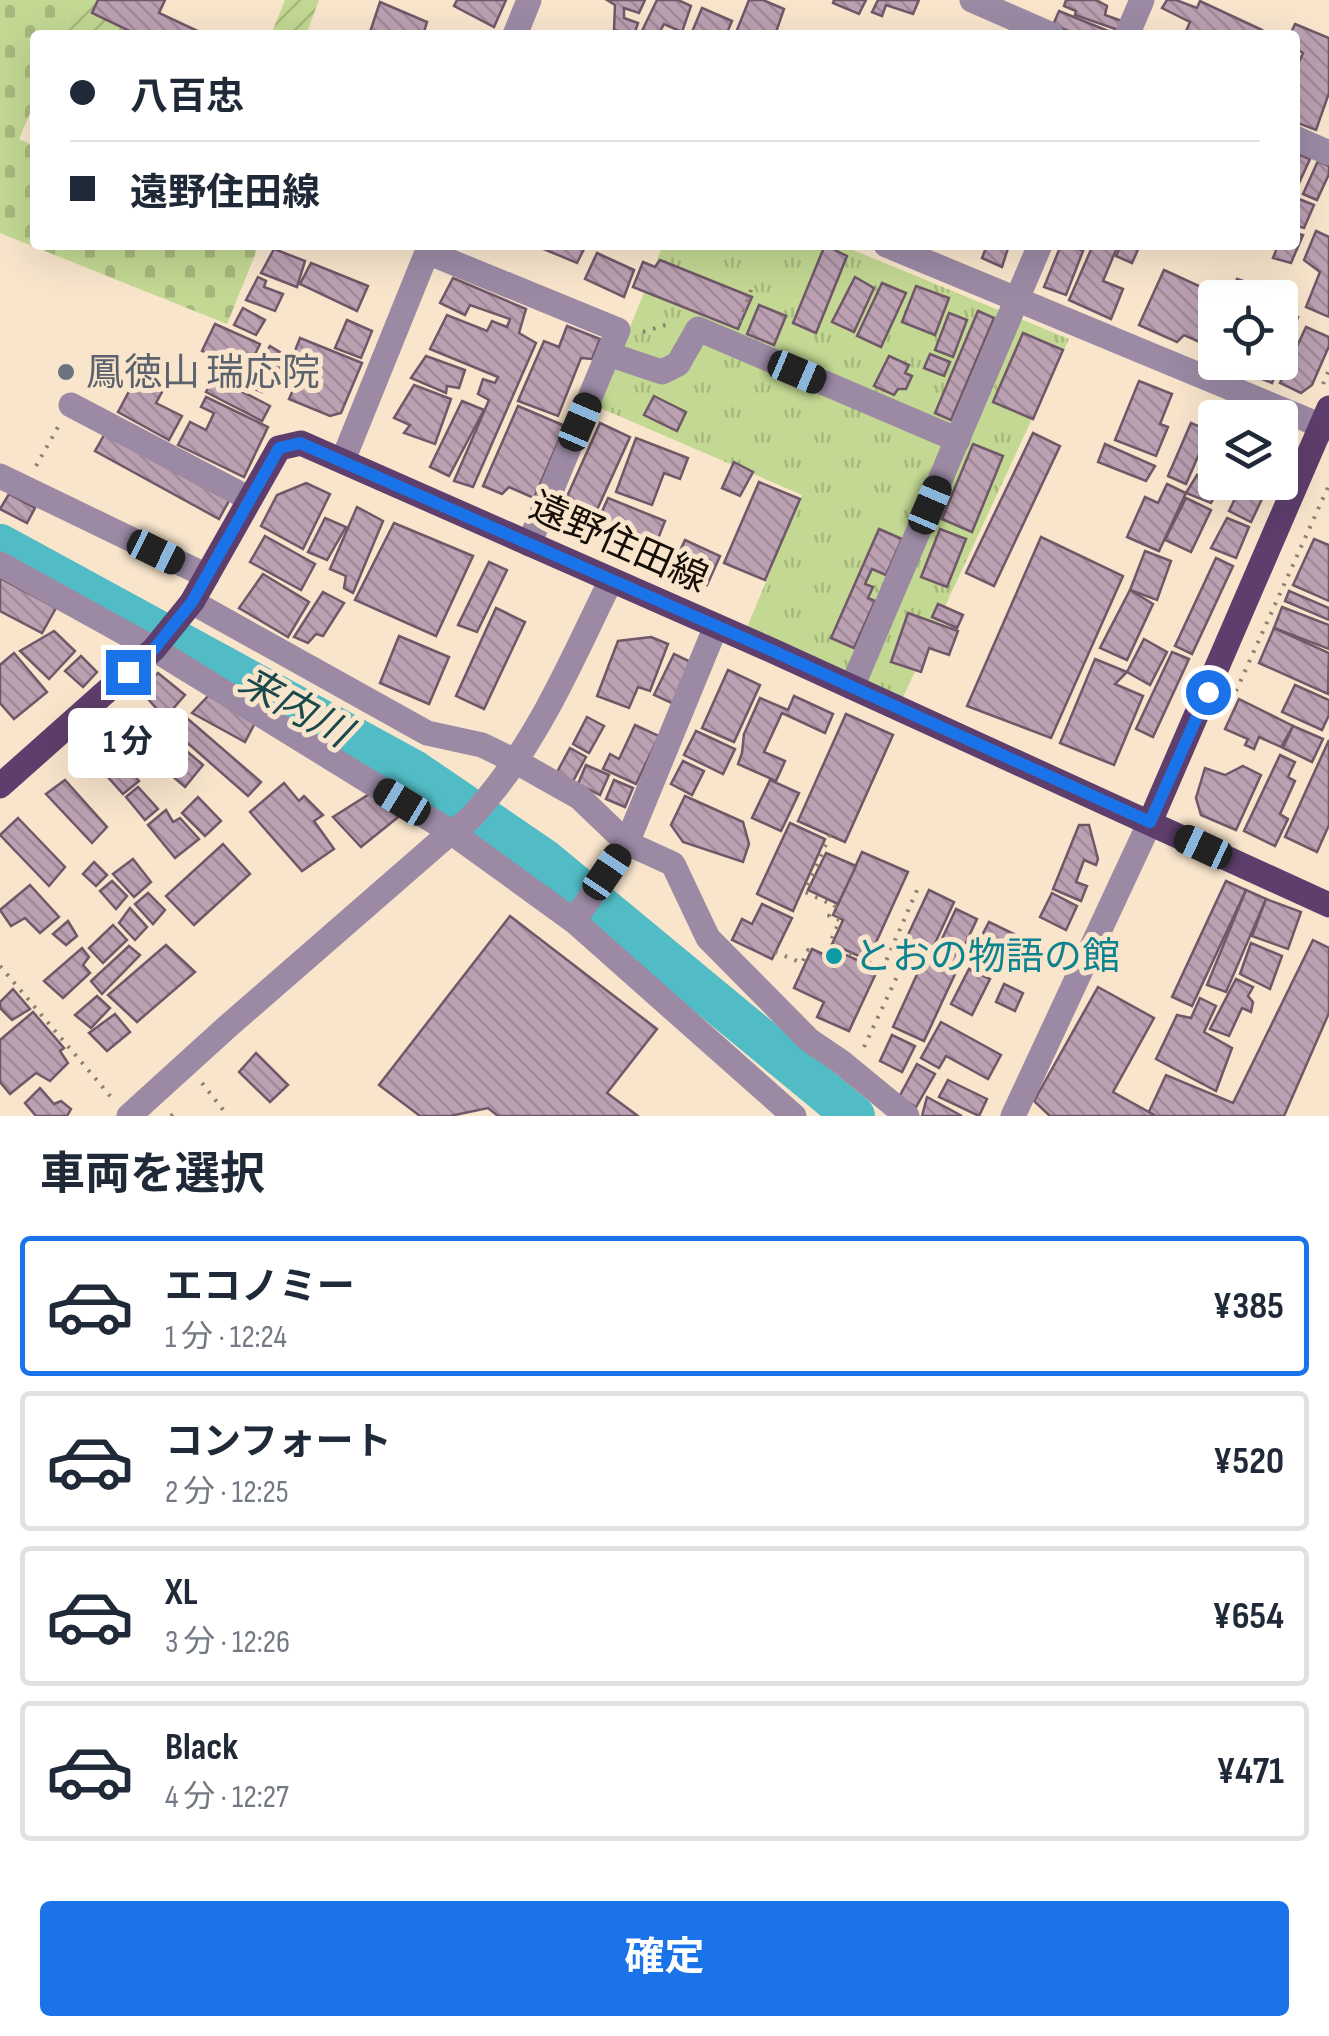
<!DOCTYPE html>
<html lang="ja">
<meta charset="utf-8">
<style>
body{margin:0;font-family:"Sofia Sans Condensed","Noto Sans JP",sans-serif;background:#f2f2f3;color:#1f2937;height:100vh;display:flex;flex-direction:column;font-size:38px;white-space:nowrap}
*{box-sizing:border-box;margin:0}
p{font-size:32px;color:#747a83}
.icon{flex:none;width:55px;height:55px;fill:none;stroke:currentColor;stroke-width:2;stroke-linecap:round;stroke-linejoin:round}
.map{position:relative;height:1116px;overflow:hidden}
.details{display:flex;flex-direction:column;background:#fff;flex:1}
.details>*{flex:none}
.banner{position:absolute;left:30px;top:30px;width:1270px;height:220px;border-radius:10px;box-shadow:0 10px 40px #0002;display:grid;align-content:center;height:220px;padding:0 40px;background:#fff}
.fabs{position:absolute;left:1198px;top:280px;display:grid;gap:20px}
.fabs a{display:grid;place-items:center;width:100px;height:100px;border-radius:10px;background:#fff;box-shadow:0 10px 40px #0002;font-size:50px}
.end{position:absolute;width:45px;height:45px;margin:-22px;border:12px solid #1a73e8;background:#fff;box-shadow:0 0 0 5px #fff}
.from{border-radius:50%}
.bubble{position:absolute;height:70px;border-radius:10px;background:#fff;box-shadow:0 10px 40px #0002;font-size:32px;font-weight:700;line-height:70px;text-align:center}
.car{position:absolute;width:30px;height:60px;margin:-30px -15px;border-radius:12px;box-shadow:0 0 8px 2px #0007;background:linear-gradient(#222 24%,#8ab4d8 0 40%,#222 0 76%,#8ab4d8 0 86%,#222 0)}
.banner b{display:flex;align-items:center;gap:35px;height:95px;font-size:38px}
.banner b+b{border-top:2px solid #e0e1e3}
.banner i{width:25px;height:25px;background:#1f2937}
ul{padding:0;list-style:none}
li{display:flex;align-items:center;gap:30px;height:140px;margin:0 20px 15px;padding:0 20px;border:5px solid #e0e1e3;border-radius:10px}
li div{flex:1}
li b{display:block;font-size:38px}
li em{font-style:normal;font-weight:700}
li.current{border-color:#1a73e8}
li>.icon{width:90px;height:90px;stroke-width:1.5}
h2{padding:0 40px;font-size:45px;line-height:120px}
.cta{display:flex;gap:20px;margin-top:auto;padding:20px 40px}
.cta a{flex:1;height:115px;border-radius:10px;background:#1a73e8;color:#fff;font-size:40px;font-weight:700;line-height:115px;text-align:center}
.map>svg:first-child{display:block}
</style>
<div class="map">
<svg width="1329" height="1116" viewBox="0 0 1329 1116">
<defs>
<pattern id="cemetery-stones" width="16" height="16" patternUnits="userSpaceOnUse" patternTransform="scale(2.5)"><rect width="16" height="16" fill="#c3d893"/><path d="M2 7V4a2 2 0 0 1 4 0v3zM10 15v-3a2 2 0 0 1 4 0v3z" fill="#a7b87d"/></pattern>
<pattern id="park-tufts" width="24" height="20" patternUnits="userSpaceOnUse" patternTransform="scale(2.5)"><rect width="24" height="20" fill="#c3d893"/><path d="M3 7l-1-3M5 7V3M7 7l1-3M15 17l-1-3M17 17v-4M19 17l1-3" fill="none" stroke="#a7b87d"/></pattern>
<pattern id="garden-furrows" width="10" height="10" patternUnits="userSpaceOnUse" patternTransform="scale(2.5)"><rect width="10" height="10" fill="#c3d893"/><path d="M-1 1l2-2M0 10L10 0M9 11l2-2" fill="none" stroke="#a7b87d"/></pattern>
<pattern id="building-back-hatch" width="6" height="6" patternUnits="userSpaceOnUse" patternTransform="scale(2.5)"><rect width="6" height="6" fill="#bba1b2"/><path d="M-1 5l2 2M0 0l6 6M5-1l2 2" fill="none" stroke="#a08998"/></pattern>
</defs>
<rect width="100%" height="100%" fill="#f8e5cc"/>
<polygon fill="url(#cemetery-stones)" points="0,0 76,0 62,35 35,35 35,101 19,139 35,146 35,245 259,245 227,324 0,233"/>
<polygon fill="url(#park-tufts)" points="663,245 841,245 1069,339 898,708 743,637 802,495 598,407"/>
<g fill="url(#garden-furrows)">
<polygon points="76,0 98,0 92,14 134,33 133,35 62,35"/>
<polygon points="285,0 319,0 306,35 271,35"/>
</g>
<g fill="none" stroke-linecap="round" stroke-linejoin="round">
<polyline stroke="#51bcc5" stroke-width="42" points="0,545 414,771 543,859 854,1116"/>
</g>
<g fill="url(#building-back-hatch)" stroke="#705868" stroke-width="2.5">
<polygon points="98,0 165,0 159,13 206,35 133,35 134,33 92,13"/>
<polygon points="457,0 506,0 494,27 454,6"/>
<polygon points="607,0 645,0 639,13 624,8 624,18 638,23 634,35 614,30 615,5"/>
<polygon points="657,0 678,0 691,6 682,32 664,24 658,35 640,35"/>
<polygon points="749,0 763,0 784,9 775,35 735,35"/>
<polygon points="834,0 866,0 859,14 833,3"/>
<polygon points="878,0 919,0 913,14 886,5 882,16 872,12"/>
<polygon points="1066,0 1096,0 1107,6 1105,15 1122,21 1118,30 1075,15 1076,11 1064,6"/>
<polygon points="1167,0 1176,0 1197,8 1200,1 1262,30 1260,35 1187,35 1185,34 1190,22 1162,8"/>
<polygon points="380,2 427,22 423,35 369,35"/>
<polygon points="702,8 732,21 726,35 701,35 692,32"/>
<polygon points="1059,11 1113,33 1112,35 1079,35 1053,25"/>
<polygon points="1295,24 1329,38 1329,93 1316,130 1295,122 1295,71 1303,53 1295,48 1295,35 1290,35"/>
<polygon points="1300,155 1310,159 1295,192 1295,167"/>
<polygon points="1318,161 1329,166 1329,174 1317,200 1303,194"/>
<polygon points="1299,199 1314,205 1304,228 1295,225 1295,208"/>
<polygon points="1316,231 1329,237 1329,317 1306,307 1320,272 1304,260"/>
<polygon points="1295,233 1303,235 1291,263 1273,258 1278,245 1295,245"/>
<polygon points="534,245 586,245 577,263"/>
<polygon points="825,245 847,256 816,333 793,323"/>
<polygon points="987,245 1009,245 1002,267 982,258"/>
<polygon points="1061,245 1069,245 1083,251 1066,295 1044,287"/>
<polygon points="1093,245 1118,245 1103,281 1123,289 1111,319 1069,300"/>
<polygon points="1121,245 1140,245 1132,263 1116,256"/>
<polygon points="274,249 305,261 297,287 261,273"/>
<polygon points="597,253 634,270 624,297 585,279"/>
<polygon points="660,260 752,297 738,329 633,287 643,262 655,267"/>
<polygon points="311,263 368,286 357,311 300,284"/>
<polygon points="1164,270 1223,297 1215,298 1215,315 1202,343 1184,335 1177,342 1139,325"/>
<polygon points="258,277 266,281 264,287 283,294 275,311 246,300"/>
<polygon points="855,277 874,288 854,332 832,322"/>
<polygon points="453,278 526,309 519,333 536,343 473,487 454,481 489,400 478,394 483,379 495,383 498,377 430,349 447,315 487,331 492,321 507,327 510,319 470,305 465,315 440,303"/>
<polygon points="1237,279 1255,285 1250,298 1231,298"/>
<polygon points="882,283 906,293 881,347 857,336"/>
<polygon points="916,286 949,298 935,335 902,322"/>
<polygon points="759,305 786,316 774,345 747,334"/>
<polygon points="243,308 265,320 256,335 234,325"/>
<polygon points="1280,310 1298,317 1280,362"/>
<polygon points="978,311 994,318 951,420 935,413"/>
<polygon points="949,313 967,320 953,357 935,350"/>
<polygon points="347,320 372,331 361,358 335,348"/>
<polygon points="215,324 260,344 251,363 271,372 262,392 225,376 230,364 202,351"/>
<polygon points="567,326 600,339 592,359 581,358 558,416 518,401 544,341 559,347"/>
<polygon points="1306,327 1329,337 1329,346 1312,385 1301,393 1280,383"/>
<polygon points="1023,333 1063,350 1033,419 993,402"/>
<polygon points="300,338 362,363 341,413 330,416 289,399 298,378 286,374"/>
<polygon points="270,346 288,357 279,370 262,360"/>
<polygon points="930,354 950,362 944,376 924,368"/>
<polygon points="426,356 465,370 459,388 447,386 446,393 411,378"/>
<polygon points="889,356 909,365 905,373 912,376 906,389 898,389 894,395 874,386"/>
<polygon points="1248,362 1280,362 1272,383 1244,372"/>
<polygon points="142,367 168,381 156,403 182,416 169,440 118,412"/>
<polygon points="214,377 270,406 262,421 206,392"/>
<polygon points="1139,381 1172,394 1160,424 1168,427 1156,456 1115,440"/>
<polygon points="414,385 451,399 435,444 404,433 410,425 394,418"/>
<polygon points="654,396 686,412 677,431 644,415"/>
<polygon points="206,397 268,427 244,477 178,445 190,422 206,430 214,413 201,407"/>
<polygon points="462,401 484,410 449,476 430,467"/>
<polygon points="518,406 565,426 534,498 509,487 502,494 483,486"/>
<polygon points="600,423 630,437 591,523 561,510"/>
<polygon points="1191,423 1209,431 1186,484 1168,476"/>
<polygon points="107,430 230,499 219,519 95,451"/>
<polygon points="1033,433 1060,446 994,586 966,573"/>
<polygon points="636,438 688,458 680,479 664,473 652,505 616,492"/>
<polygon points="973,444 1003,456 972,532 942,519"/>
<polygon points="1105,444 1155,466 1146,481 1098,462"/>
<polygon points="734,462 753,472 740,496 722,488"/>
<polygon points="1197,475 1220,487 1211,503 1186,493"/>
<polygon points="759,482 800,499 765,580 724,563"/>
<polygon points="1243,482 1270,482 1251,522 1229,511"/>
<polygon points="306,483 330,494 303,549 261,526 277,495"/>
<polygon points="1167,484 1186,493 1159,551 1127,537 1145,497 1158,503"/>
<polygon points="9,494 35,508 27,523 0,509"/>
<polygon points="608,498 665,521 651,556 593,532"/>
<polygon points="1186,498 1211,510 1191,552 1165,540"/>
<polygon points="357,507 383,521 353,593 344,588 346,576 330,569"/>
<polygon points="325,518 346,527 327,560 308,552"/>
<polygon points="1227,518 1249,527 1236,558 1211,548"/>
<polygon points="394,523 473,556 436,636 355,600"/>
<polygon points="879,529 902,539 886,575 872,569 865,584 873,587 868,598 875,601 854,648 831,638"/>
<polygon points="940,529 966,539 947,587 921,577"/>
<polygon points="265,536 315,564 301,590 250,562"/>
<polygon points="1041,537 1123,576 1051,738 967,706"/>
<polygon points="1314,539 1329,545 1329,601 1293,585"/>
<polygon points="685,540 720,556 707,585 672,569"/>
<polygon points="1145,551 1171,561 1157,600 1130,590"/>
<polygon points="1216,558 1233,566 1192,654 1175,646"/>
<polygon points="489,562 507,570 477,632 458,625"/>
<polygon points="263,574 309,602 288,637 239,608"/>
<polygon points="0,578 56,608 42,633 0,611"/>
<polygon points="1130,590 1153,604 1127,660 1100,648"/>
<polygon points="1289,591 1329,608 1329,620 1285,601"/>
<polygon points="323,592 344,603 323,636 316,634 308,643 294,637"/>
<polygon points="938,604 963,615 957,628 932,617"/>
<polygon points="1282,607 1329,625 1329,649 1274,628"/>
<polygon points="496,608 525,622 484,709 456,696"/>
<polygon points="908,613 958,631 949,655 929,648 921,672 891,662"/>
<polygon points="1274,628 1329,653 1328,694 1259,663"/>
<polygon points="54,631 75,651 49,679 20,651"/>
<polygon points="399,636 449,657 429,704 380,683"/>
<polygon points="651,637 668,644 650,691 638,687 629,708 597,696 618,641"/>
<polygon points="1144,639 1167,652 1150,685 1127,672"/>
<polygon points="1172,652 1189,659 1153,737 1136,729"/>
<polygon points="14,653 47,692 14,719 0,703 0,665"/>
<polygon points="674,654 693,663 674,704 654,695"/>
<polygon points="81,656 97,672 83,687 65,671"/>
<polygon points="1095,659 1127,672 1115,684 1143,696 1114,765 1060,743"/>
<polygon points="728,670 760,685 734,742 702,728"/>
<polygon points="158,673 185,695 165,718 141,691"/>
<polygon points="1295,685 1329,700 1329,715 1322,730 1282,712"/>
<polygon points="209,695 256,721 245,742 192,713"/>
<polygon points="794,696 833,714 825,733 782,713 764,752 785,761 776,781 738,764 742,753 744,734 760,698 788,710"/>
<polygon points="1239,699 1293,726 1281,747 1259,737 1254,749 1245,745 1248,739 1225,729"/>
<polygon points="181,713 261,782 248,796 166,724"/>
<polygon points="846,714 893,735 845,842 798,821"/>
<polygon points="587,717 604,726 589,753 573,744"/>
<polygon points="635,725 659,736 636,784 603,769 610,754 619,759"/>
<polygon points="1293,726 1323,739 1312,762 1283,748"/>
<polygon points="100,731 139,781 123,794 81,747"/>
<polygon points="163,731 203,765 185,787 143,751"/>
<polygon points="696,731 735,749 723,774 684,755"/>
<polygon points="1329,740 1329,825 1317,852 1285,837"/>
<polygon points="570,748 586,757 572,783 556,774"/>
<polygon points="1280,755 1295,762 1288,777 1295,781 1280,814 1288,819 1275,846 1244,831"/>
<polygon points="683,761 704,771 692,795 671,784"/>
<polygon points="586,765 609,775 600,795 578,784"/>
<polygon points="1243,766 1261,775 1236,830 1201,815 1196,798 1205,768 1225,775"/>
<polygon points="65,780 107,827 92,843 46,794"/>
<polygon points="614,780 633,788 625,807 606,799"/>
<polygon points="770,780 799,793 781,831 752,818"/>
<polygon points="284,783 299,801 304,796 323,815 314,821 334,849 302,871 250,812"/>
<polygon points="138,787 158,809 145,820 126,797"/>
<polygon points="374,791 402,814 361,847 333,817"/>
<polygon points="685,796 743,822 749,844 743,862 683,842 671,825"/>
<polygon points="198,797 221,821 205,836 182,813"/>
<polygon points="166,810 173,822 180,818 199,839 175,858 148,825"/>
<polygon points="18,818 65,867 49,886 0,835"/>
<polygon points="790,823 825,839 793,911 757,894"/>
<polygon points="1079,825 1089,825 1098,859 1096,865 1084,860 1076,882 1087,886 1081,901 1053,889"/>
<polygon points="223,844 250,874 194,925 166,896"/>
<polygon points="862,852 908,872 868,960 832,944 843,920 833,915"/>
<polygon points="826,853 856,866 838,904 808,890"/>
<polygon points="133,859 151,882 134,897 113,874"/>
<polygon points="94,862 107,875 96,886 83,874"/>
<polygon points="112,881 127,896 116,909 100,891"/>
<polygon points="1226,881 1246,890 1192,1006 1172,997"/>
<polygon points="30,885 59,917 40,933 25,918 11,926 0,910"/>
<polygon points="929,890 954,902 932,950 906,939"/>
<polygon points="1246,890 1266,899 1226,992 1207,985"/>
<polygon points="148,893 165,910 153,924 135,904"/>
<polygon points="1052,893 1077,906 1066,930 1040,917"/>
<polygon points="1266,899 1301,912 1288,949 1252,936"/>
<polygon points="762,904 792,918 772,959 732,940 742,919 752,924"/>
<polygon points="130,908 147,927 135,940 119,923"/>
<polygon points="956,909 977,919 954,968 933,958"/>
<polygon points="510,916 657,1029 607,1093 638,1116 498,1116 488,1108 450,1116 420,1116 379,1085"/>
<polygon points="68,921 77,936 66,945 53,934"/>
<polygon points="989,922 1043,948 1033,968 979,941"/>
<polygon points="113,925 127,940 103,963 89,948"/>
<polygon points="1313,940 1329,948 1329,1013 1284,1116 1147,1116 1166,1075 1233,1103"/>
<polygon points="1251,943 1282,956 1270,989 1240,974"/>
<polygon points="166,945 195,972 137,1022 108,995"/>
<polygon points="129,946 140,955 102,994 91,981"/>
<polygon points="82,948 89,957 83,965 90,973 63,998 44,981"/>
<polygon points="812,949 840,962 844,954 878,969 849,1031 817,1017 824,1002 794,988"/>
<polygon points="924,959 955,974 924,1041 893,1027"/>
<polygon points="969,969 990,979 972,1015 951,1004"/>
<polygon points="1236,979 1253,987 1248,996 1253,1002 1251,1012 1242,1008 1229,1036 1210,1029"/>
<polygon points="1004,984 1023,993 1015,1011 996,1002"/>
<polygon points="1098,987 1154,1018 1113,1092 1156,1116 1050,1116 1034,1101"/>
<polygon points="13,989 30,1009 12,1020 0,1008 0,1002"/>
<polygon points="97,996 110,1008 91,1028 75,1015"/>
<polygon points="1200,998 1216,1006 1204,1032 1232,1048 1216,1091 1156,1059 1177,1015 1191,1018"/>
<polygon points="33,1012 64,1048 60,1051 68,1063 50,1081 36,1073 10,1094 0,1082 0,1040"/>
<polygon points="115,1014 130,1032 107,1051 89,1033"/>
<polygon points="941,1022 1001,1055 988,1079 946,1056 939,1068 921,1058"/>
<polygon points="892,1035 915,1046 902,1072 880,1061"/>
<polygon points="256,1053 288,1085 270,1102 239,1072"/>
<polygon points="917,1064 935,1074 916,1107 899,1097"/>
<polygon points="948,1080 987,1099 979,1116 939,1097"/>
<polygon points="40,1088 54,1104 61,1101 71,1109 67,1116 36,1116 25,1103"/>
<polygon points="927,1097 962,1116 922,1116"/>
</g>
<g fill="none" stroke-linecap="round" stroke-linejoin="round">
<g stroke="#8c7f6e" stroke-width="4" stroke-dasharray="2.5 8" stroke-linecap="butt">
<polyline points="740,322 753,284"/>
<polyline points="643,332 672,323"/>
<polyline points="1323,384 1329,370"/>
<polyline points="36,466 58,427"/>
<polyline points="1236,691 1329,485"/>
<polyline points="830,835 805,892 835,906 829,916 840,920 829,945 878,966 886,961"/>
<polyline points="775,952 802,963 808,950 811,951"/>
<polyline points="0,966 111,1097"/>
<polyline points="864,1047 901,968 886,961 918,888"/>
<polyline points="202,1083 228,1116"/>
<polyline points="171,1116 177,1111"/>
</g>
<g stroke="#9c8aa5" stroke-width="25">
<polyline points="972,0 1052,35"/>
<polyline points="515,35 529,0"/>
<polyline points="1127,35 1142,0"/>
<polyline points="1295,138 1329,153"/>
<polyline points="886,245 1329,429"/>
<polyline points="427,252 618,330 608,354"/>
<polyline points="71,405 250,499"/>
<polyline points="343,460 430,245"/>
<polyline points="0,476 207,576"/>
<polyline points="529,544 608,354 662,372 678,364 698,329 958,440"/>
<polyline points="0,564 154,649 451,832 574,921 794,1116"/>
<polyline points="192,602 427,733 482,745 515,761 579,797 627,843 673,864 708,938 809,1040 840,1061 907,1116"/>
<polyline points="852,687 1040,245"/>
<polyline points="574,921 627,843 716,626"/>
<path d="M129 1116 227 1027 451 832C468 823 478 810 490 795 542 732 575 653 611 580"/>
<polyline points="1013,1116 1150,822"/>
</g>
<g stroke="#5e3e6c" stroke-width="25">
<polyline points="0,786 154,649 192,602 279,448 301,443 773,651 1329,905"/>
<polyline points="1150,822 1329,408"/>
</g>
</g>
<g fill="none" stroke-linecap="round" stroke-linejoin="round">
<polyline stroke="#1a73e8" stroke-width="12" points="128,672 154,649 192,602 279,448 300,443 773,651 1150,822 1208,692"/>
</g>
<circle fill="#6b7280" stroke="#f8e5cc" stroke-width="4" cx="66" cy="372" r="10"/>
<circle fill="#0f9aa8" stroke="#f8e5cc" stroke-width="4" cx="834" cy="956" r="10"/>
<g text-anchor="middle" stroke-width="10" stroke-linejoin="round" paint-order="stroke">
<g font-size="38" fill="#5b616d" stroke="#f8e5cc" text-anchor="start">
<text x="86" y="385">鳳徳山 瑞応院</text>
</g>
<g font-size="38" fill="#160f07" stroke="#f8e5cc">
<text transform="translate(619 542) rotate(24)" y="13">遠野住田線</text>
</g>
<g font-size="38" fill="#0d838f" stroke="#f8e5cc" text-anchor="start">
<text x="854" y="969">とおの物語の館</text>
</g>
<g font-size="40" font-style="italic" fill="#19494d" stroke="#f8e5cc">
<text transform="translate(295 706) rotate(29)" y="14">来内川</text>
</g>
</g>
</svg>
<div class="fabs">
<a><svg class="icon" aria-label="locate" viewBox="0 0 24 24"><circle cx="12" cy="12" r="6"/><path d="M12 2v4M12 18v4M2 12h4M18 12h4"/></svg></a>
<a><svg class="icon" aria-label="layers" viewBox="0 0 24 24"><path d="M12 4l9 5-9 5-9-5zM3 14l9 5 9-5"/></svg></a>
</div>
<i class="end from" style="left:1208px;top:692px"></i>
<i class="end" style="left:128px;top:672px"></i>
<div class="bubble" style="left:68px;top:708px;width:120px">1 分</div>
<i class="car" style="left:797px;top:372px;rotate:113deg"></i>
<i class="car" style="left:580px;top:422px;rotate:23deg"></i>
<i class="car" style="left:930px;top:505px;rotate:23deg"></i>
<i class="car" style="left:156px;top:552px;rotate:116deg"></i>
<i class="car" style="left:402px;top:802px;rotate:301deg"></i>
<i class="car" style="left:1203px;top:847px;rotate:295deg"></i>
<i class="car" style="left:607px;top:872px;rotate:34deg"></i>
<div class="banner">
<b><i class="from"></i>八百忠</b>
<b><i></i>遠野住田線</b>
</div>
</div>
<section class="details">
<h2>車両を選択</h2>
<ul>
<li class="current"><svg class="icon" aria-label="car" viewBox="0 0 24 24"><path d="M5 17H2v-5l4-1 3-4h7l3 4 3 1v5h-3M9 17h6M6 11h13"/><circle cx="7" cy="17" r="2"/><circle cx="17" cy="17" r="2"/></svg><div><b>エコノミー</b><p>1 分 · 12:24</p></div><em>¥385</em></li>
<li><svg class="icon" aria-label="car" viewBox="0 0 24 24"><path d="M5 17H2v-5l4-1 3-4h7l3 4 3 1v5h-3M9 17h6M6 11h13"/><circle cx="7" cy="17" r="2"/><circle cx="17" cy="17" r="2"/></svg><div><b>コンフォート</b><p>2 分 · 12:25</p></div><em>¥520</em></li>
<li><svg class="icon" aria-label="car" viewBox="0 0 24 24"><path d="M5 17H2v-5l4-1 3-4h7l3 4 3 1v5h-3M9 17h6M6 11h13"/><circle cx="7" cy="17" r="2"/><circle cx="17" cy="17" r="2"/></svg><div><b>XL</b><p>3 分 · 12:26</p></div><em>¥654</em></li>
<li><svg class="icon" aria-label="car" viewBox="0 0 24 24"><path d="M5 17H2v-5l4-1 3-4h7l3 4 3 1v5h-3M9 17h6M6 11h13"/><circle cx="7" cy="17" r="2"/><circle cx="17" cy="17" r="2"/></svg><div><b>Black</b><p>4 分 · 12:27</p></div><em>¥471</em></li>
</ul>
<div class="cta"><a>確定</a></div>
</section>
